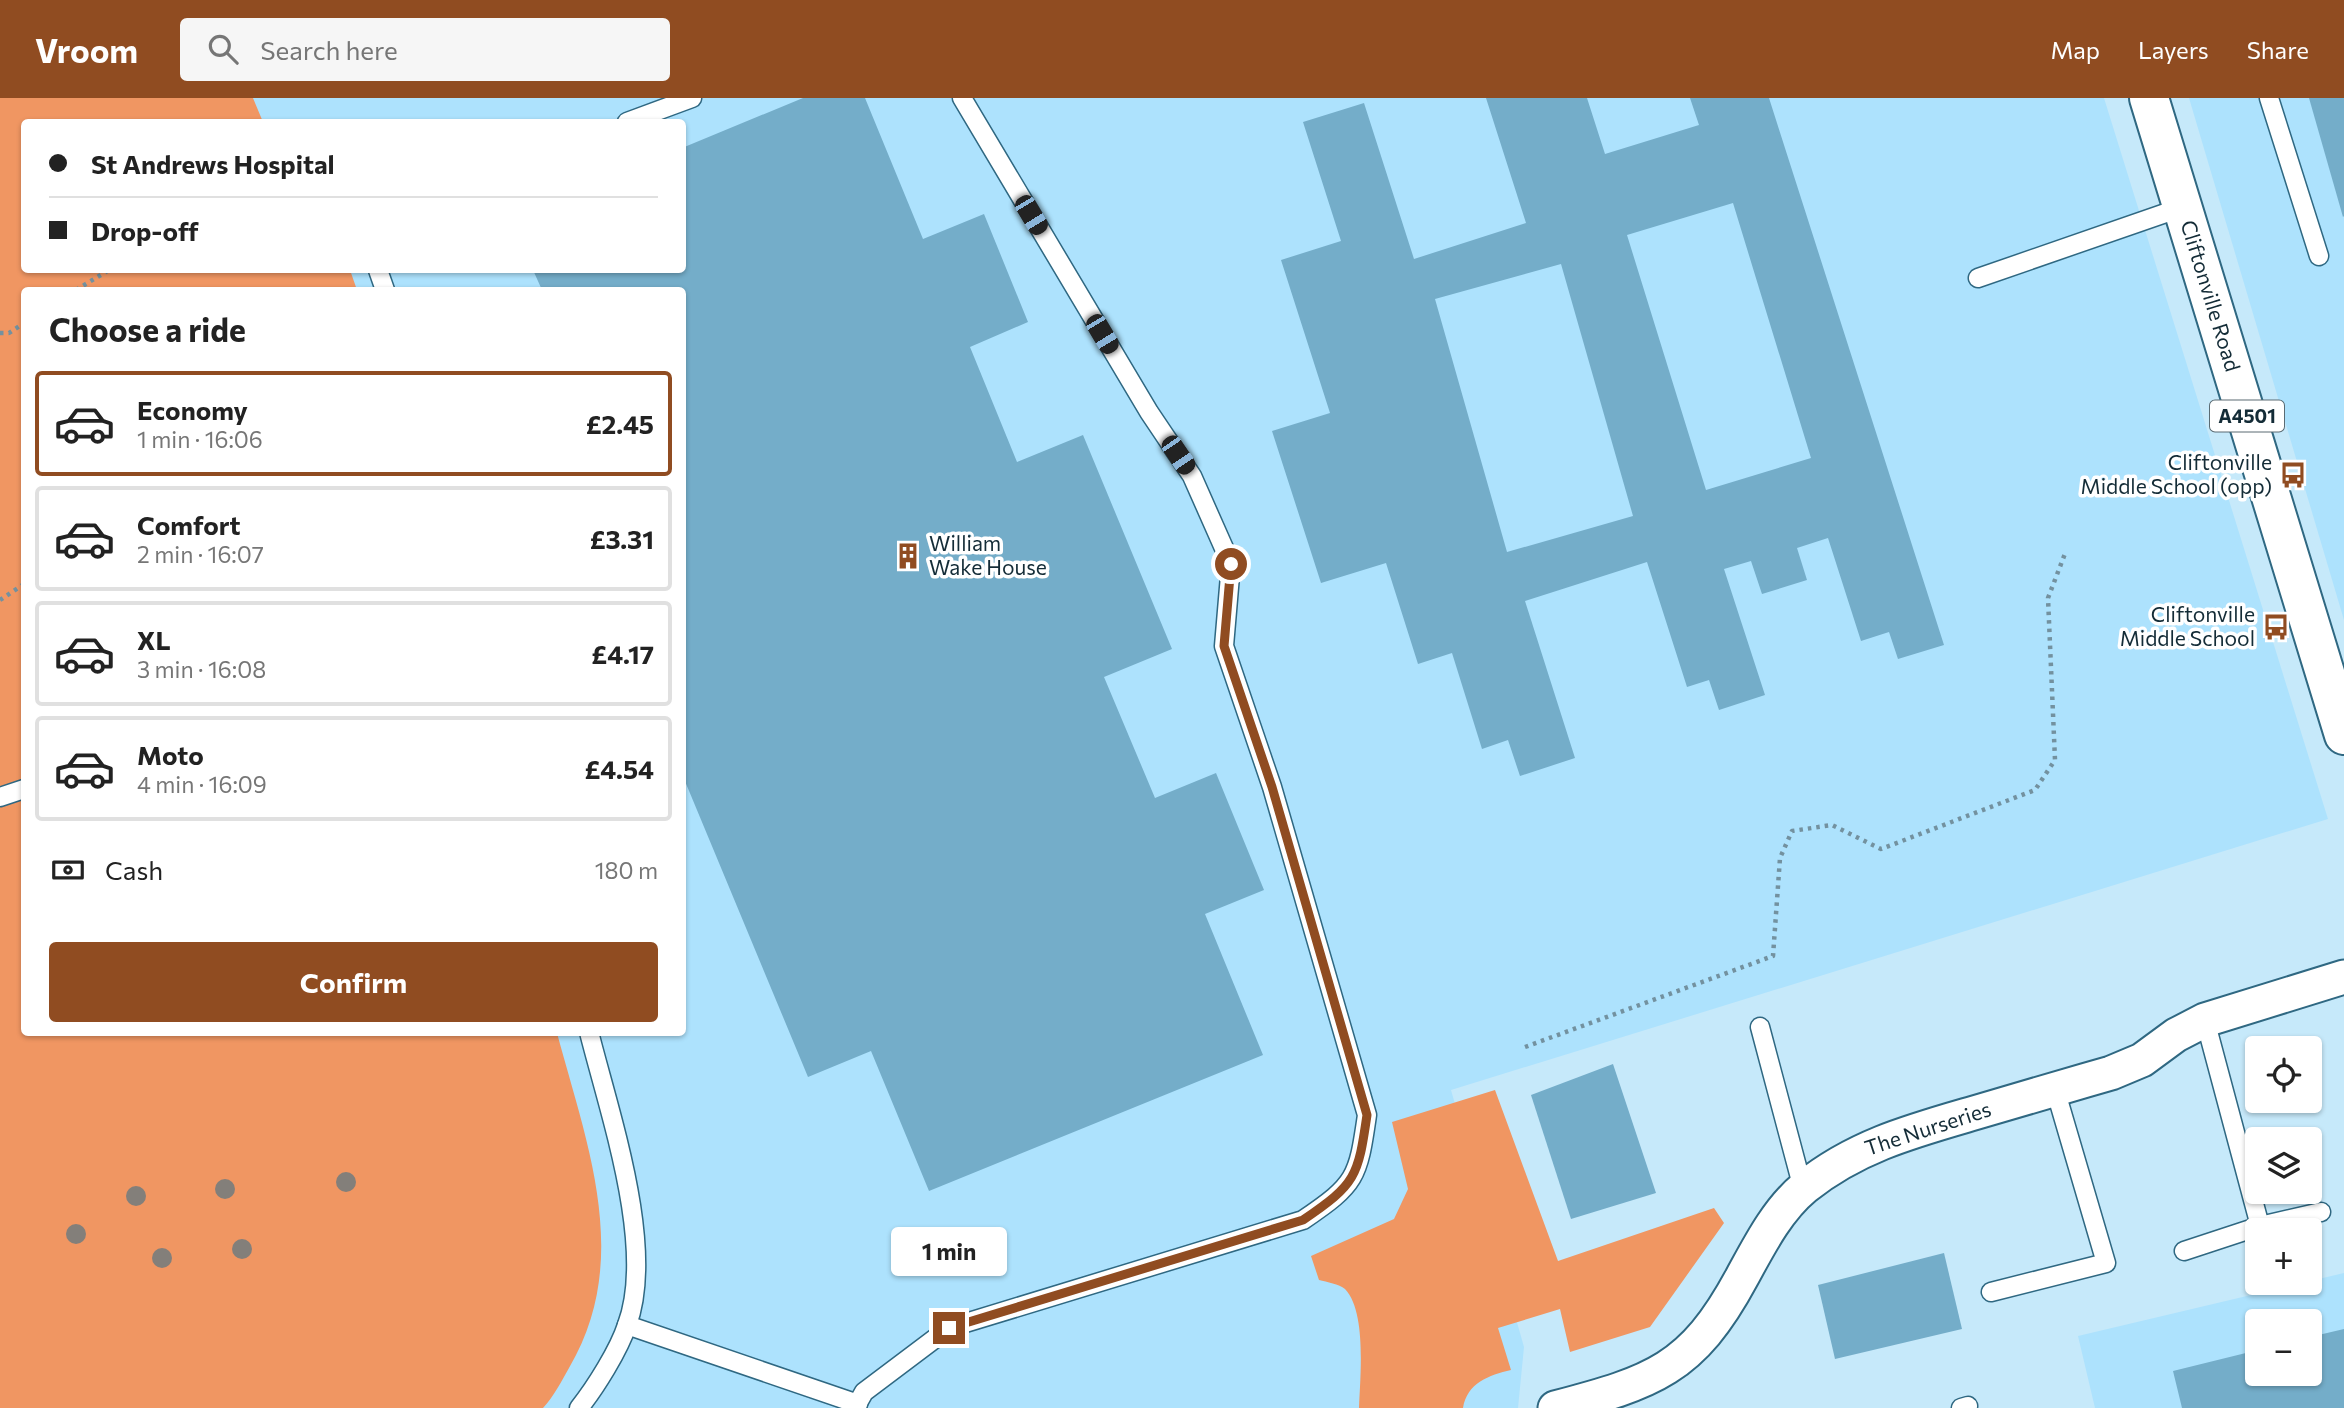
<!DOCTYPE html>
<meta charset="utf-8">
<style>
body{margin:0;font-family:Commissioner,sans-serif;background:#f6f6f6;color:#222;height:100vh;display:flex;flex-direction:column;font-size:26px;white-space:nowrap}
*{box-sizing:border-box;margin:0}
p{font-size:23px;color:#767676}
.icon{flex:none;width:38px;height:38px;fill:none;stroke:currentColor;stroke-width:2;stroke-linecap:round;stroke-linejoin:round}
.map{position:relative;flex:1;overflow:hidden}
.panel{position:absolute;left:21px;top:189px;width:665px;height:749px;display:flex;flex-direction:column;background:#fff;border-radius:7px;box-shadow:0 2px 5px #0004}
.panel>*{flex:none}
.guide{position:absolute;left:21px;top:21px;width:665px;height:154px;border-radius:7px;box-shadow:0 2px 5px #0004;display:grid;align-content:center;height:154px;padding:0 28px;background:#fff}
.fabs{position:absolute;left:2245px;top:938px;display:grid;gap:14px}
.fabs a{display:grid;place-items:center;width:77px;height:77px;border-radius:7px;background:#fff;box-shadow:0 2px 5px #0004;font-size:35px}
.end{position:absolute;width:32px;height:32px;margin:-16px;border:9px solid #904c21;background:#fff;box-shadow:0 0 0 4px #fff}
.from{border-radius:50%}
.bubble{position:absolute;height:49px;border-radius:7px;background:#fff;box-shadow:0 2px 5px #0004;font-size:23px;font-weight:700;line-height:49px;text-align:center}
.car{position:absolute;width:21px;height:42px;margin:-21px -10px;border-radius:9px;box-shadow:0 0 5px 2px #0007;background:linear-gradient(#222 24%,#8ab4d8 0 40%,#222 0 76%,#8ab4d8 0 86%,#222 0)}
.guide b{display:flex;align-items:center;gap:24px;height:66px;font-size:26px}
.guide b+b{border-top:2px solid #e0e0e0}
.guide i{width:18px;height:18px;background:#222}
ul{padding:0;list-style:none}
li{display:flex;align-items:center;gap:21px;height:105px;margin:0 14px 10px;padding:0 14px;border:4px solid #e0e0e0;border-radius:7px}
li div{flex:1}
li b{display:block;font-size:26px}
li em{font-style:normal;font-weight:700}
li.selected{border-color:#904c21}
li>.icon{width:63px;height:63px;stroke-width:1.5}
h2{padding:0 28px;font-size:32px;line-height:84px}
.pay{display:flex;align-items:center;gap:18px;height:77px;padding:0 28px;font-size:26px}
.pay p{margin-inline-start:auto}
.cta{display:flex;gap:14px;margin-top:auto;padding:14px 28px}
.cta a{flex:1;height:80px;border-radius:7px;background:#904c21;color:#fff;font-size:28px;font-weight:700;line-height:80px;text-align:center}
header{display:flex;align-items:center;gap:42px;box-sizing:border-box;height:98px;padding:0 35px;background:#904c21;color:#fff}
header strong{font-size:33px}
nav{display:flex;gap:38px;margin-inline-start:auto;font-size:24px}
.search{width:490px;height:63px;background:#f6f6f6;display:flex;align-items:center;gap:18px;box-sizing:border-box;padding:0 24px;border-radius:7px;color:#767676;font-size:26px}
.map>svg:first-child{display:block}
</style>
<header>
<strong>Vroom</strong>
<div class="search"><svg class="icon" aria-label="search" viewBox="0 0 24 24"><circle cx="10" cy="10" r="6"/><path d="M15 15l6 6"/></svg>Search here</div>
<nav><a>Map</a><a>Layers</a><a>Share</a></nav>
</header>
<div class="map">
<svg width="2344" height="1310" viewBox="0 0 2344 1310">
<rect width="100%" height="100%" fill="#c6e9fa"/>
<g fill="#ade2fd" fill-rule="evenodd">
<path d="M0 0H2104L2328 721 1451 992 1524 1249 1518 1310H0ZM24 24H682V172H24ZM24 192H682V934H24Z"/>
<polygon points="2189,0 2344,0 2344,522"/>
<path d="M2344 1175V1310H2095L2078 1238ZM2258 1223H2310V1276H2258Z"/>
</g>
<g fill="#f09662">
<path d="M0 0H253L263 24H24V172H350L357 192H24V934L557 935C587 1047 633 1161 569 1270 561 1284 554 1298 543 1310H0Z"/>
<path d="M1495 992 1558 1163 1714 1110 1724 1125 1650 1229 1570 1254 1560 1211 1498 1230 1511 1272C1489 1277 1467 1285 1463 1310H1359C1360 1280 1367 1214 1345 1191 1339 1186 1327 1184 1319 1182L1311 1158 1394 1121 1408 1091 1392 1024Z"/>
</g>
<g fill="#74adc9" fill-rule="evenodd">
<polygon points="803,0 865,0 923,141 984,116 1028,224 970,249 1017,364 1083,337 1172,551 1104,579 1155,700 1216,675 1264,792 1205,816 1263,957 929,1093 871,953 808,979 682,676 682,192 542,192 533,172 682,172 682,50"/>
<path d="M1486 0H1587L1605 56 1699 27 1690 0H1769L1944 547 1898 561 1889 534 1861 543 1828 440 1797 450 1807 482 1762 496 1751 463 1724 471 1765 597 1719 612 1709 582 1687 589 1647 464 1525 503 1575 660 1520 678 1508 642 1482 651 1452 555 1418 566 1386 465 1321 485 1272 333 1330 315 1281 162 1341 143 1303 24 1364 5 1414 161 1526 125ZM1733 105 1811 360 1706 392 1627 137ZM1561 166 1633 418 1507 454 1435 201Z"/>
<polygon points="2309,0 2344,0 2344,118 2343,119"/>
<polygon points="1613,966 1656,1095 1571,1121 1531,997"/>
<polygon points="1944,1155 1962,1231 1835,1261 1818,1187"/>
<polygon points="2344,1231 2344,1310 2182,1310 2173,1273 2258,1252 2258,1276 2310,1276 2310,1239"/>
</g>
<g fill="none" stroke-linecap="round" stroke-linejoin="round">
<g stroke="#2f6882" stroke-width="21">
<g id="service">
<polyline points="2269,0 2319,158"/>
<polyline points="627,24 692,0"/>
<polyline points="378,172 385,192"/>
<polyline points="1978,180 2183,109"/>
<polyline points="0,699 24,691"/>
<polyline points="2205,922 2260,1128"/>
<polyline points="1760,929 1803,1091"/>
<polyline points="2184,1153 2260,1128 2321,1114"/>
<polyline points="1991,1194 2106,1165 2055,991"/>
<polyline points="627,1227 858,1306"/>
<path d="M579 1310C595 1290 619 1252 627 1227 656 1149 609 1014 589 934"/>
<path d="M855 1310 864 1294 949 1230 1303 1122C1356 1086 1358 1080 1367 1017L1272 689 1224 548 1231 466 1192 378 1149 314 962 0"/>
<polyline points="1961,1310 1968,1308"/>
</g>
</g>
<g stroke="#2f6882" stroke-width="37">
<path id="minor" d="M1555 1310C1653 1284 1692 1272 1742 1179 1759 1148 1777 1112 1805 1089 1856 1048 1912 1033 1974 1015 2019 1002 2065 988 2111 975L2142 962 2176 937 2205 922 2344 879"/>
</g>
<g stroke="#2f6882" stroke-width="42">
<polyline id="primary" points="2149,0 2344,637"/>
</g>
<g stroke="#73919f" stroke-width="4.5" stroke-dasharray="3.5 5" stroke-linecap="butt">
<polyline points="76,192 109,172"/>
<polyline points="0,235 9,235 24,225"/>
<polyline points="0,502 24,486"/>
<polyline points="1525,949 1773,858 1780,760 1792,733 1832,727 1881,751 2035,692 2055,662 2048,500 2066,453"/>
</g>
<use href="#service" stroke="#fff" stroke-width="18"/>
<use href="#minor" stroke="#fff" stroke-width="33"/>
<use href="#primary" stroke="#fff" stroke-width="38"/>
</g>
<g fill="#837f7a">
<circle cx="346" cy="1084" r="10"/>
<circle cx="225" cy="1091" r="10"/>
<circle cx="136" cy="1098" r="10"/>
<circle cx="76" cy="1136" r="10"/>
<circle cx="242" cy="1151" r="10"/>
<circle cx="162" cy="1160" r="10"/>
</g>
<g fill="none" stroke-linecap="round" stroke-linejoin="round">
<path stroke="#904c21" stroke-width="9" d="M949 1230 1303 1122C1356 1086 1358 1079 1367 1017L1272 689 1224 548 1231 466"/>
</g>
<defs>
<g id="bus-bare" transform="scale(2.1)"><path d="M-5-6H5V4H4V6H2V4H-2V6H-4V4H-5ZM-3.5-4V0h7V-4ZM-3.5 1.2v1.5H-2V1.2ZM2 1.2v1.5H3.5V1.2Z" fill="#904c21" stroke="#fff" stroke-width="2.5" paint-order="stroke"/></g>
<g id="building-bare" transform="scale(2.1)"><path d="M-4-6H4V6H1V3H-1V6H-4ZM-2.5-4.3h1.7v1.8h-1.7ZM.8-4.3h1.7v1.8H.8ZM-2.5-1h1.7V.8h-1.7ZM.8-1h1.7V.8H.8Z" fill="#904c21" stroke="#fff" stroke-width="2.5" paint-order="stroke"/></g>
</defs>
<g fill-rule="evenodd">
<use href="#bus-bare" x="2293" y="377"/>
<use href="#building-bare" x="908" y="458"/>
<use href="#bus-bare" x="2276" y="529"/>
</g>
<g text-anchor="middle" stroke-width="7" stroke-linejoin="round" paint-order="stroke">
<rect fill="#fff" stroke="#5a6b73" stroke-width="2" x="2210" y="302.5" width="74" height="31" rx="5"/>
<g font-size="19" font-weight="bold" fill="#142c37">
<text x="2247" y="325">A4501</text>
</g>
<g font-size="21" fill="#142c37" stroke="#fff">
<text transform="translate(2210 198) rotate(73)" y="7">Cliftonville Road</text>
<text transform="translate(1928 1031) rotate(-18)" y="7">The Nurseries</text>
</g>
<g font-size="21" fill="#142c37" stroke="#fff" text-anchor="end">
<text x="2272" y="372">Cliftonville<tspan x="2272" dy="24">Middle School (opp)</tspan></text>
<text x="929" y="453" text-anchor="start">William<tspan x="929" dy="24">Wake House</tspan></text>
<text x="2255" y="524">Cliftonville<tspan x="2255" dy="24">Middle School</tspan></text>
</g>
</g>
</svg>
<div class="fabs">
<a><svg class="icon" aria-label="locate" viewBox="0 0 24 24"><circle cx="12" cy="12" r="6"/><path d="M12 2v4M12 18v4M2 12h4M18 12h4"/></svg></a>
<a><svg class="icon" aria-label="layers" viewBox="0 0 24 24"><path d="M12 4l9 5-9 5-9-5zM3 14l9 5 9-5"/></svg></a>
<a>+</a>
<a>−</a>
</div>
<i class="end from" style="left:1231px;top:466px"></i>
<i class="end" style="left:949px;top:1230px"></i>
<div class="bubble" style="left:891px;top:1129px;width:116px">1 min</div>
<i class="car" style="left:1031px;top:117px;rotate:149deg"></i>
<i class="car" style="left:1102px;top:236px;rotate:149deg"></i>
<i class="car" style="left:1178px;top:357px;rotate:146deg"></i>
<div class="guide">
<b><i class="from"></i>St Andrews Hospital</b>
<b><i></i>Drop-off</b>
</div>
<section class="panel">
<h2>Choose a ride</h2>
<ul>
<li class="selected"><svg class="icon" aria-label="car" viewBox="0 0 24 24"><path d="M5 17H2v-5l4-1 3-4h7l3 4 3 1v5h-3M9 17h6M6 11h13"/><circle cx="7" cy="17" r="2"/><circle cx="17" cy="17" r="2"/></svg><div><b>Economy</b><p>1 min · 16:06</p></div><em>£2.45</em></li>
<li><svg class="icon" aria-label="car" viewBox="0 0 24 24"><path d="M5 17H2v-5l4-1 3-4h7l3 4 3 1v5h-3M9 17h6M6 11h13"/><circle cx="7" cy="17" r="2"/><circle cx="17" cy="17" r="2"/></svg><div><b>Comfort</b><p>2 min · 16:07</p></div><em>£3.31</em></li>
<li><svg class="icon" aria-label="car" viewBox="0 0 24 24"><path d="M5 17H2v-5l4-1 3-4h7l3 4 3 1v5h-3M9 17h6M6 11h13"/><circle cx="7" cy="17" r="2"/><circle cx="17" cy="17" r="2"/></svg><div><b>XL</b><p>3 min · 16:08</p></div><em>£4.17</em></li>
<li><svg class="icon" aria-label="car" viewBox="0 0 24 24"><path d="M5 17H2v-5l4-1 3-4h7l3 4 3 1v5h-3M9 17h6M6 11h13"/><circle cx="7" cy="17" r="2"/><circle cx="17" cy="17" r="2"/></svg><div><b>Moto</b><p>4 min · 16:09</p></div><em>£4.54</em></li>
</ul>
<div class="pay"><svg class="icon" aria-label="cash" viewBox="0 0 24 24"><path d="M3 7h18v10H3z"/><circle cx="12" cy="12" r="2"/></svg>Cash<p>180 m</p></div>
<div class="cta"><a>Confirm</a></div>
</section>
</div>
